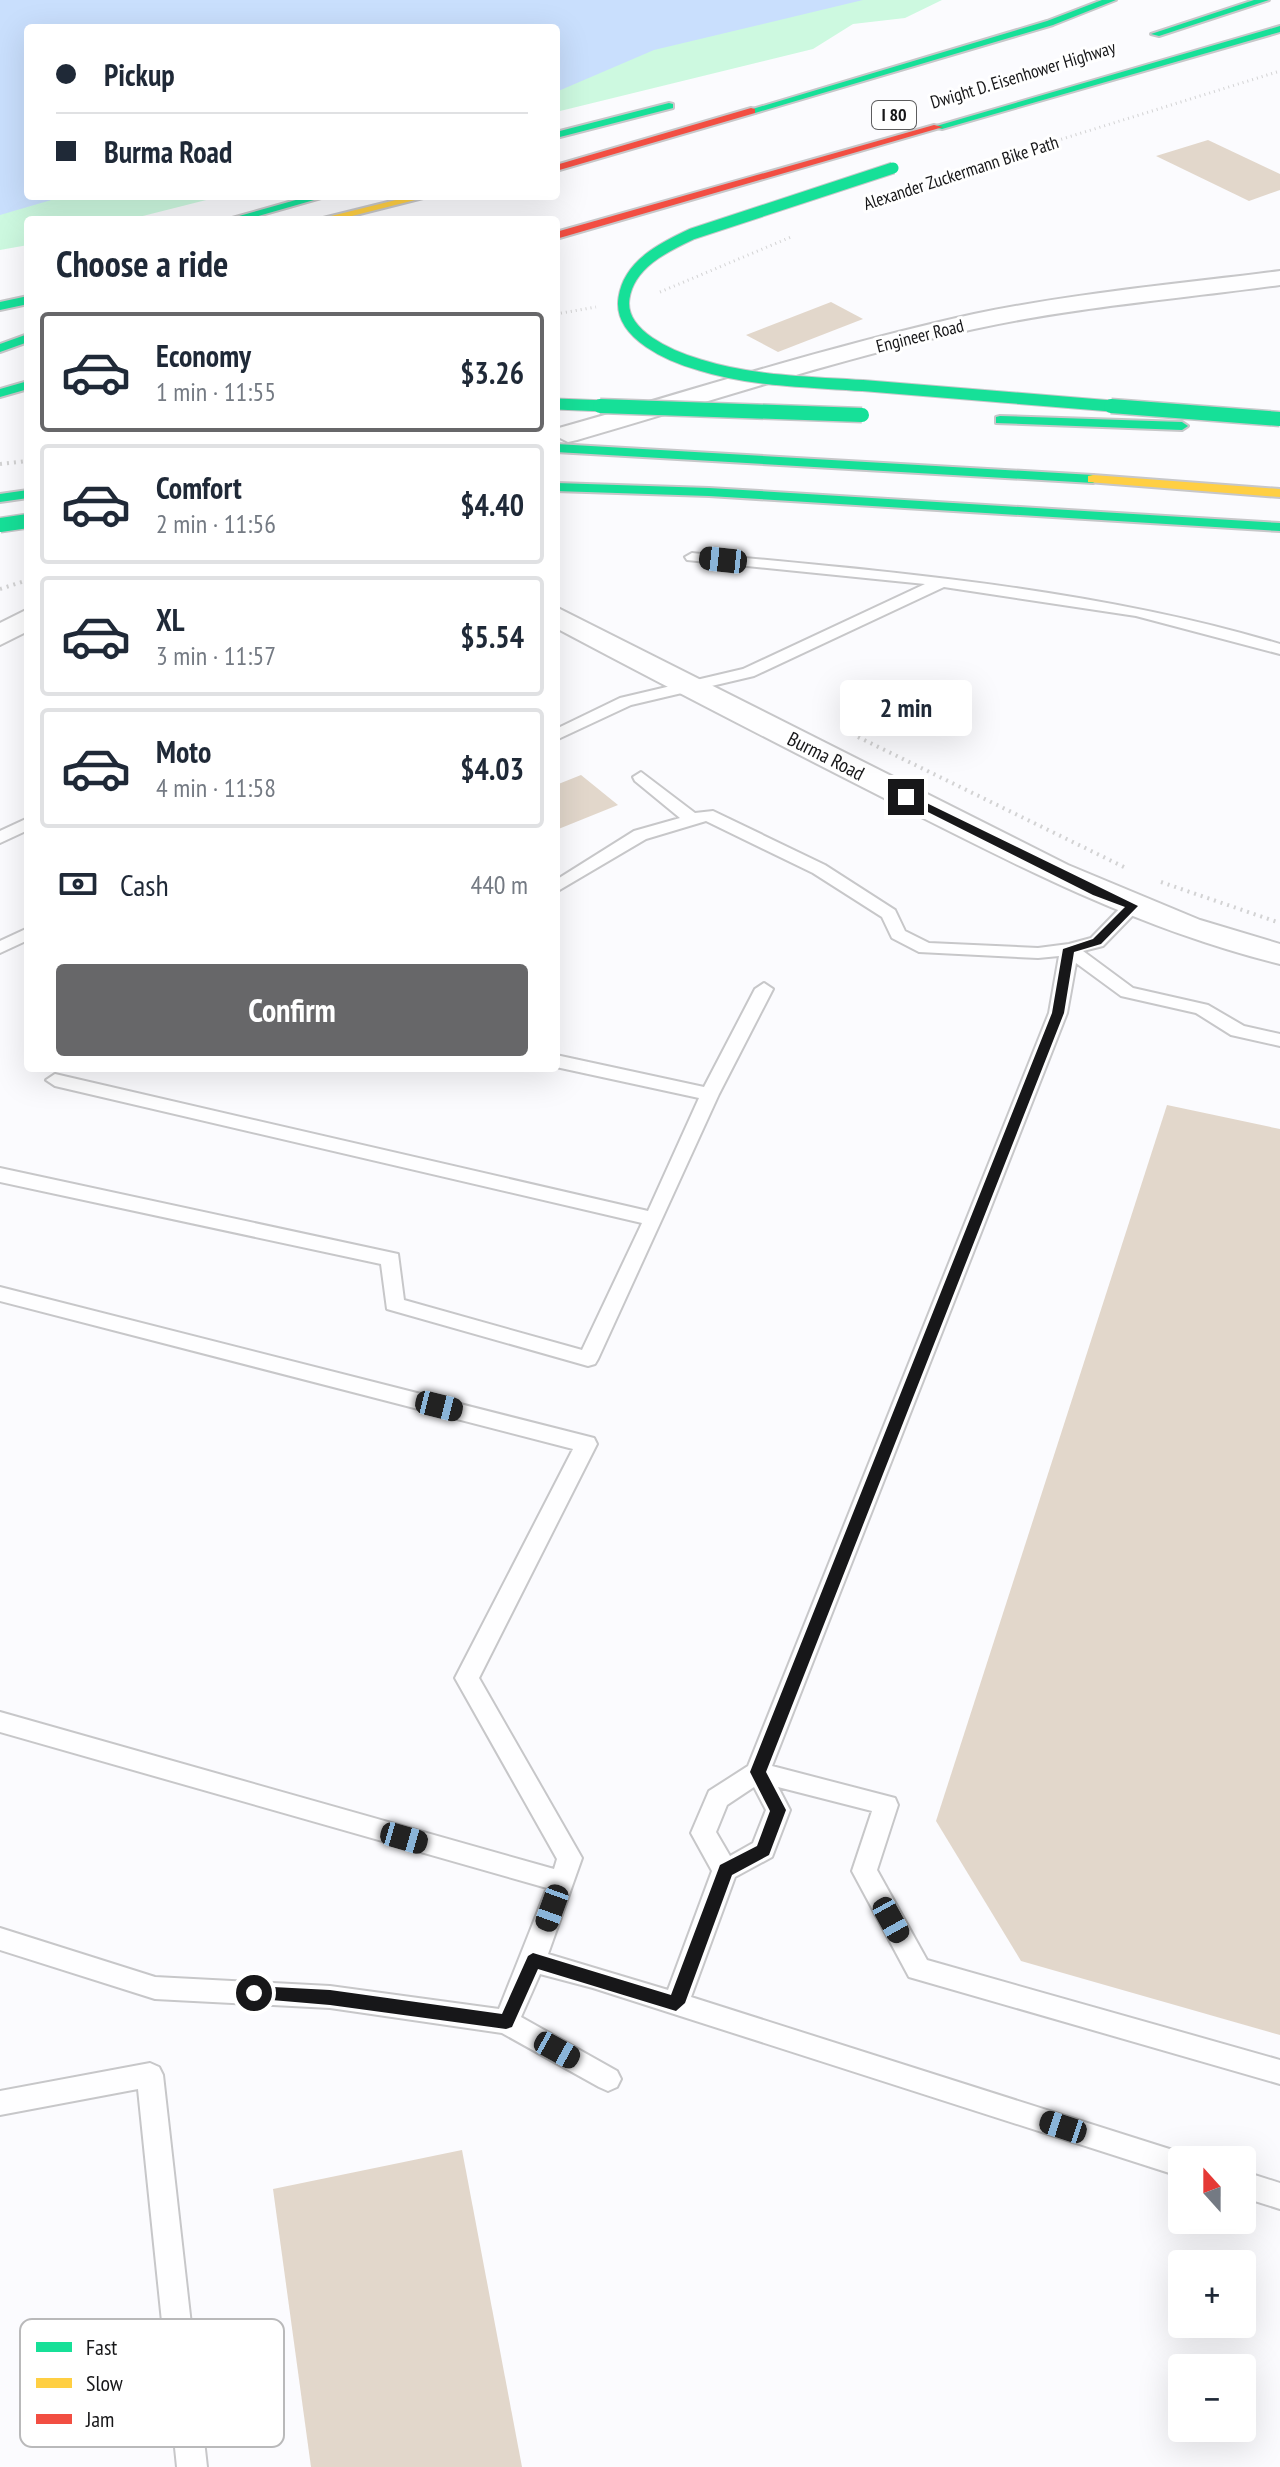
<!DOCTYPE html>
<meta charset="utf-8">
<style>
body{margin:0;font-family:"PT Sans Narrow",sans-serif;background:#f2f2f3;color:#1f2937;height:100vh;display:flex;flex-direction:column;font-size:30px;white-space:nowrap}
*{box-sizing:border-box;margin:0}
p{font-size:26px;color:#747a83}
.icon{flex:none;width:44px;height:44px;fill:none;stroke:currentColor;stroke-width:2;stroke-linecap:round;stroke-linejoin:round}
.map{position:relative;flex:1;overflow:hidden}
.drawer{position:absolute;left:24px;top:216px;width:536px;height:856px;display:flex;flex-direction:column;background:#fff;border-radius:8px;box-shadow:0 8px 32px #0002}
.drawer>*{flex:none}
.top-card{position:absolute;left:24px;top:24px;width:536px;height:176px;border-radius:8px;box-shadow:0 8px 32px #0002;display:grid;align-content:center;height:176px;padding:0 32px;background:#fff}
.needle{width:52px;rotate:339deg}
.buttons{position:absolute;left:1168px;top:2146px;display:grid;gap:16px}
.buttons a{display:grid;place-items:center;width:88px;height:88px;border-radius:8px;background:#fff;box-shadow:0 8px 32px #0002;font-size:40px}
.end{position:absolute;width:36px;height:36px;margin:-18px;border:10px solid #171719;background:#fff;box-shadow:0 0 0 4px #fff}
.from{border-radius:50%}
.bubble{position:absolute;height:56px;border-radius:8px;background:#fff;box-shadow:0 8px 32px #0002;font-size:26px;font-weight:700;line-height:56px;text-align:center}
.car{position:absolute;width:24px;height:48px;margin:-24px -12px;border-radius:10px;box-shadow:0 0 6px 2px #0007;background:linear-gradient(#222 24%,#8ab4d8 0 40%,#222 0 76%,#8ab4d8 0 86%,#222 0)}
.top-card b{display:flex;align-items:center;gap:28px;height:76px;font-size:30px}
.top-card b+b{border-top:2px solid #e0e1e3}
.top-card i{width:20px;height:20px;background:#1f2937}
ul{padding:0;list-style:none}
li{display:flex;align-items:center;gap:24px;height:120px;margin:0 16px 12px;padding:0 16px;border:4px solid #e0e1e3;border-radius:8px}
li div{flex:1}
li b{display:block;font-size:30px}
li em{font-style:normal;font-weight:700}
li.current{border-color:#676769}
li>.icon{width:72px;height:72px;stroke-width:1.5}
h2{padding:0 32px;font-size:36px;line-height:96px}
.pay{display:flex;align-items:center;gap:20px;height:88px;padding:0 32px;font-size:30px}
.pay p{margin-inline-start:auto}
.cta{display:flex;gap:16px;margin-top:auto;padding:16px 32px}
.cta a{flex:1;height:92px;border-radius:8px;background:#676769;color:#fff;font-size:32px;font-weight:700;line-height:92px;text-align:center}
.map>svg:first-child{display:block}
</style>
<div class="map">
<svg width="1280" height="2467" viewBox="0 0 1280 2467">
<rect width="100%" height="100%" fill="#fbfbfe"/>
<polygon fill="#cdf9e0" points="0,0 942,0 905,18 853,24 813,49 556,112 556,28 28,28 28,196 222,196 127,220 28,220 28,245 0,250"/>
<polygon fill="#c9dffd" points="0,0 863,0 654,50 556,92 556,28 28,28 28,196 65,196 0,215"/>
<g fill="#e2d7cb">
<polygon points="1208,140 1280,174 1280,190 1249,201 1156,156"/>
<polygon points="831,302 863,319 778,352 746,335"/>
<polygon points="581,775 618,805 556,830 556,785"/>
<polygon points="1167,1105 1280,1129 1280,2035 1021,1961 936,1821"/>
<polygon points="462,2150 522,2467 311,2467 273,2189"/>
</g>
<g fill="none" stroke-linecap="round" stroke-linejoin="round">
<g stroke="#c7c7c9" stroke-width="4">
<g id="lane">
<path d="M692 553C891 572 1088 587 1280 644V654L1136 616 944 587 754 676 631 705 556 740V729L620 698 743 669 925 584 687 560 685 557Z"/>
<path d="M641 772 695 813 713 811 825 865 895 910 905 931 929 943 1038 948 1069 944 1091 938 1126 902H1138L1141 906 1138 910 1103 946 1083 951 1133 988 1208 1005 1244 1026 1280 1034V1046L1231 1035 1196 1013 1121 996 1076 963 1067 1013 772 1766 895 1798 898 1805 877 1870 927 1960 1280 2060V2084L909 1977 852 1871 872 1811 778 1787 790 1810 772 1857 735 1877 691 1997 1182 2153 1193 2160H1182V2177L593 1988 540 1974 521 2017 617 2071 621 2079 617 2087 608 2091 599 2087 502 2033 330 2008 155 1999 0 1950V1928L155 1977 330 1986 499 2009 547 1888 0 1732V1712L554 1869 557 1859 455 1678 573 1449 0 1301V1287L594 1438 597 1444 479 1678 582 1858 548 1954 668 1990 712 1871 691 1833 709 1791 748 1766 1049 1013 1059 956 1038 958 919 952 892 938 882 917 813 873 706 821 646 839 556 892V880L634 831 680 818 635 781 633 777ZM754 1787 766 1810 753 1843 730 1856 716 1832 727 1805Z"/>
<polygon points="28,818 28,830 0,843 0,831"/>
<polygon points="28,928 28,940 0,953 0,941"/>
<polygon points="764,983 773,989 719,1094 598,1359 595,1364 588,1366 387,1309 381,1264 0,1182 0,1168 398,1254 404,1300 582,1350 642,1223 55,1086 46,1080 55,1074 648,1211 699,1098 556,1067 556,1055 704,1087 755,989"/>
<polygon points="150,2063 159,2067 163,2075 207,2467 177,2467 138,2089 0,2115 0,2091"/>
<polygon points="1242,2171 1280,2183 1280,2209 1242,2197"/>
</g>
</g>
<g stroke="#c7c7c9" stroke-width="4">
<g id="street">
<path d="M1280 271V285C1178 299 1075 307 974 329 840 358 709 402 577 440L568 442 556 436 559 428C696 389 834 345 974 314 1075 293 1178 284 1280 271Z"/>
<path d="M556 607 1068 865 1200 920 1280 944V964C1139 929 1013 864 884 798 774 742 665 686 556 628Z"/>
<polygon points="28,609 28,631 0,645 0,623"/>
</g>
</g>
<g stroke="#c7c7c9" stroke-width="4">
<g id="fast">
<polygon points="1102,0 1116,0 1053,25 755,113 746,111 1047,21"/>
<polygon points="1254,0 1269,0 1159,36 1151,34"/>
<polygon points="1280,26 1280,32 942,129 933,127"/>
<polygon points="669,103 673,104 673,108 556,138 556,132"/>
<polygon points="310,196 328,196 244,220 225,220"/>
<polygon points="28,296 28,304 0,310 0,302"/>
<polygon points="28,334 28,342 0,352 0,344"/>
<polygon points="28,381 28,389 0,397 0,389"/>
<polygon points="1000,416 1182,422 1188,426 1182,430 996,423 996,417"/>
<polygon points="556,444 1093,475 1099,479 1093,483 556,452"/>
<polygon points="556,483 709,488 1280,523 1280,531 709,496 556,491"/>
<polygon points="28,490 28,498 0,502 0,494"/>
</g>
</g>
<g stroke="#c7c7c9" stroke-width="4">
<g id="slow">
<polygon points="412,196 431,196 336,220 315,220"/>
<polygon points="1093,475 1280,489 1280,497 1088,482 1088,476"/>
</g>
</g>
<g stroke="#c7c7c9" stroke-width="4">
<g id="jam">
<polygon points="751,108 755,109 755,113 556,171 556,165"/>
<polygon points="934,125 943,127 556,239 556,232"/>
</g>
</g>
<g stroke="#d3d3d4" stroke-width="3" stroke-dasharray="1 4" stroke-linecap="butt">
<polyline points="918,184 1280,71"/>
<polyline points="660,292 791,237"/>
<polyline points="556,314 596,307"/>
</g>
<g stroke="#d3d3d4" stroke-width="4" stroke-dasharray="2 5" stroke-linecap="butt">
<polyline points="0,464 28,461"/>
<polyline points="0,589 28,580"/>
<polyline points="858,737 1126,868"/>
<polyline points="1161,882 1280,923"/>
</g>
<use href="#lane" fill="#fefeff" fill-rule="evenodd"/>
<use href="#street" fill="#fefeff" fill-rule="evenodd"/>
<use href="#fast" fill="#16e098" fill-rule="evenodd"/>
<use href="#slow" fill="#ffcf43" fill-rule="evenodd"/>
<use href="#jam" fill="#f24e42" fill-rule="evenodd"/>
<g stroke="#c7c7c9" stroke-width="13" stroke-linecap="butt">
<g id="fast-bridge-far1">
<path d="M893 168 692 234C664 247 629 264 624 298 618 335 672 357 700 365 754 382 813 382 869 386 958 393 1047 401 1136 408"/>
<polyline points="556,404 656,408"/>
</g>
</g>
<g stroke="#c7c7c9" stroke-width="17" stroke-linecap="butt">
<g id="fast-bridge">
<polyline points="600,406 862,415"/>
<polyline points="1111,406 1280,419"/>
<polyline points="0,525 28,521"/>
</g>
</g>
<use href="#fast-bridge-far1" stroke="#16e098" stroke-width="11"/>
<use href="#fast-bridge" stroke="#16e098" stroke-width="14"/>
</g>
<polygon fill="#171719" points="906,793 1138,906 1101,944 1074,952 1064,1013 766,1772 786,1810 769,1855 732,1875 685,2003 676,2011 538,1969 512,2027 506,2029 330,2005 248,1998 246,1993 254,1986 330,1990 502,2014 528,1956 533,1953 671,1995 720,1865 757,1846 770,1811 750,1772 1052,1013 1063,949 1093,939 1125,907 1093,895 902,799 902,794"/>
<g text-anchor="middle" stroke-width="6" stroke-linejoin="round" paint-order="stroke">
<g font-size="18" fill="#171719" stroke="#fff">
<text transform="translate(1023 75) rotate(-17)" y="6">Dwight D. Eisenhower Highway</text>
<text transform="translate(961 173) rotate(-18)" y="6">Alexander Zuckermann Bike Path</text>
<text transform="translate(920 336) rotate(-14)" y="6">Engineer Road</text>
</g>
<rect fill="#fff" stroke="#5d5d5e" stroke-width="2" x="872" y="101" width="44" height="28" rx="6"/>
<g font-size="18" font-weight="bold" fill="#171719">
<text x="894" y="121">I 80</text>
</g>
<g font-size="20" fill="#171719" stroke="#fff">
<text transform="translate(826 756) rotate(27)" y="7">Burma Road</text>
</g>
</g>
<rect x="20" y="2319" width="264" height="128" rx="12" fill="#fff" stroke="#b9b9ba" stroke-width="2"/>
<rect x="36" y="2342" width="36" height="10" fill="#16e098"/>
<rect x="36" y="2378" width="36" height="10" fill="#ffcf43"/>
<rect x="36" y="2414" width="36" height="10" fill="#f24e42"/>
<g font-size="22" fill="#171719">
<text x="86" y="2355">Fast</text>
<text x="86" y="2391">Slow</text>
<text x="86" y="2427">Jam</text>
</g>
</svg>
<div class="buttons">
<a><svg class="needle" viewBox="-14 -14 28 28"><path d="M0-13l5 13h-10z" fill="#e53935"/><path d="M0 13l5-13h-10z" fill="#747a83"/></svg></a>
<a>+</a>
<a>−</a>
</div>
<i class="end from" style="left:254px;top:1993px"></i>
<i class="end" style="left:906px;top:797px"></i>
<div class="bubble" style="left:840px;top:680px;width:132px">2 min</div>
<i class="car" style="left:723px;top:560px;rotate:276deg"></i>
<i class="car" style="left:439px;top:1406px;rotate:104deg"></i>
<i class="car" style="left:404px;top:1838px;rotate:106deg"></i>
<i class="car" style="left:552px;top:1908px;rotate:200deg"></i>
<i class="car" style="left:891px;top:1920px;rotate:151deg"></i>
<i class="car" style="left:557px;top:2050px;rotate:119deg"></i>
<i class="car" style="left:1063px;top:2127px;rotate:288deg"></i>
<div class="top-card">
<b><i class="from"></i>Pickup</b>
<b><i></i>Burma Road</b>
</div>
<section class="drawer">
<h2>Choose a ride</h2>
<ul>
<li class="current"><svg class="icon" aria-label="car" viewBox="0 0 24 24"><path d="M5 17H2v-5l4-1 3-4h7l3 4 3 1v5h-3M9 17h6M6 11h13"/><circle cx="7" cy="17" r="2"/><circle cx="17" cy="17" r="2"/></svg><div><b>Economy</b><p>1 min · 11:55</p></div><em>$3.26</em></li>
<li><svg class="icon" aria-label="car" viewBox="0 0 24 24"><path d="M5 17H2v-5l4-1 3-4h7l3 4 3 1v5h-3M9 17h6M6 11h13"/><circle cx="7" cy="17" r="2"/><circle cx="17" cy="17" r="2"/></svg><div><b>Comfort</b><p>2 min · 11:56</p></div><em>$4.40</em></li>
<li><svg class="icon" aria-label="car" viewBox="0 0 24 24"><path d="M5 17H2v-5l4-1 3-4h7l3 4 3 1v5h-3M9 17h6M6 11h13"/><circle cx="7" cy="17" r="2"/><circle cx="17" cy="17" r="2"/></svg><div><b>XL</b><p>3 min · 11:57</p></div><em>$5.54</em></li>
<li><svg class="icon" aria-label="car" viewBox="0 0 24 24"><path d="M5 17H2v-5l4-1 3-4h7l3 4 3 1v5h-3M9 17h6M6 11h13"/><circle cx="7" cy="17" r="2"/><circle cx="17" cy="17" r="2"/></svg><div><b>Moto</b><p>4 min · 11:58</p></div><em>$4.03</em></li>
</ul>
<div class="pay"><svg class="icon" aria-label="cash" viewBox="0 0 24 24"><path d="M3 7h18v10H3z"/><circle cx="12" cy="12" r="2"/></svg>Cash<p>440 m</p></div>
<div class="cta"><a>Confirm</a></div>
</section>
</div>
